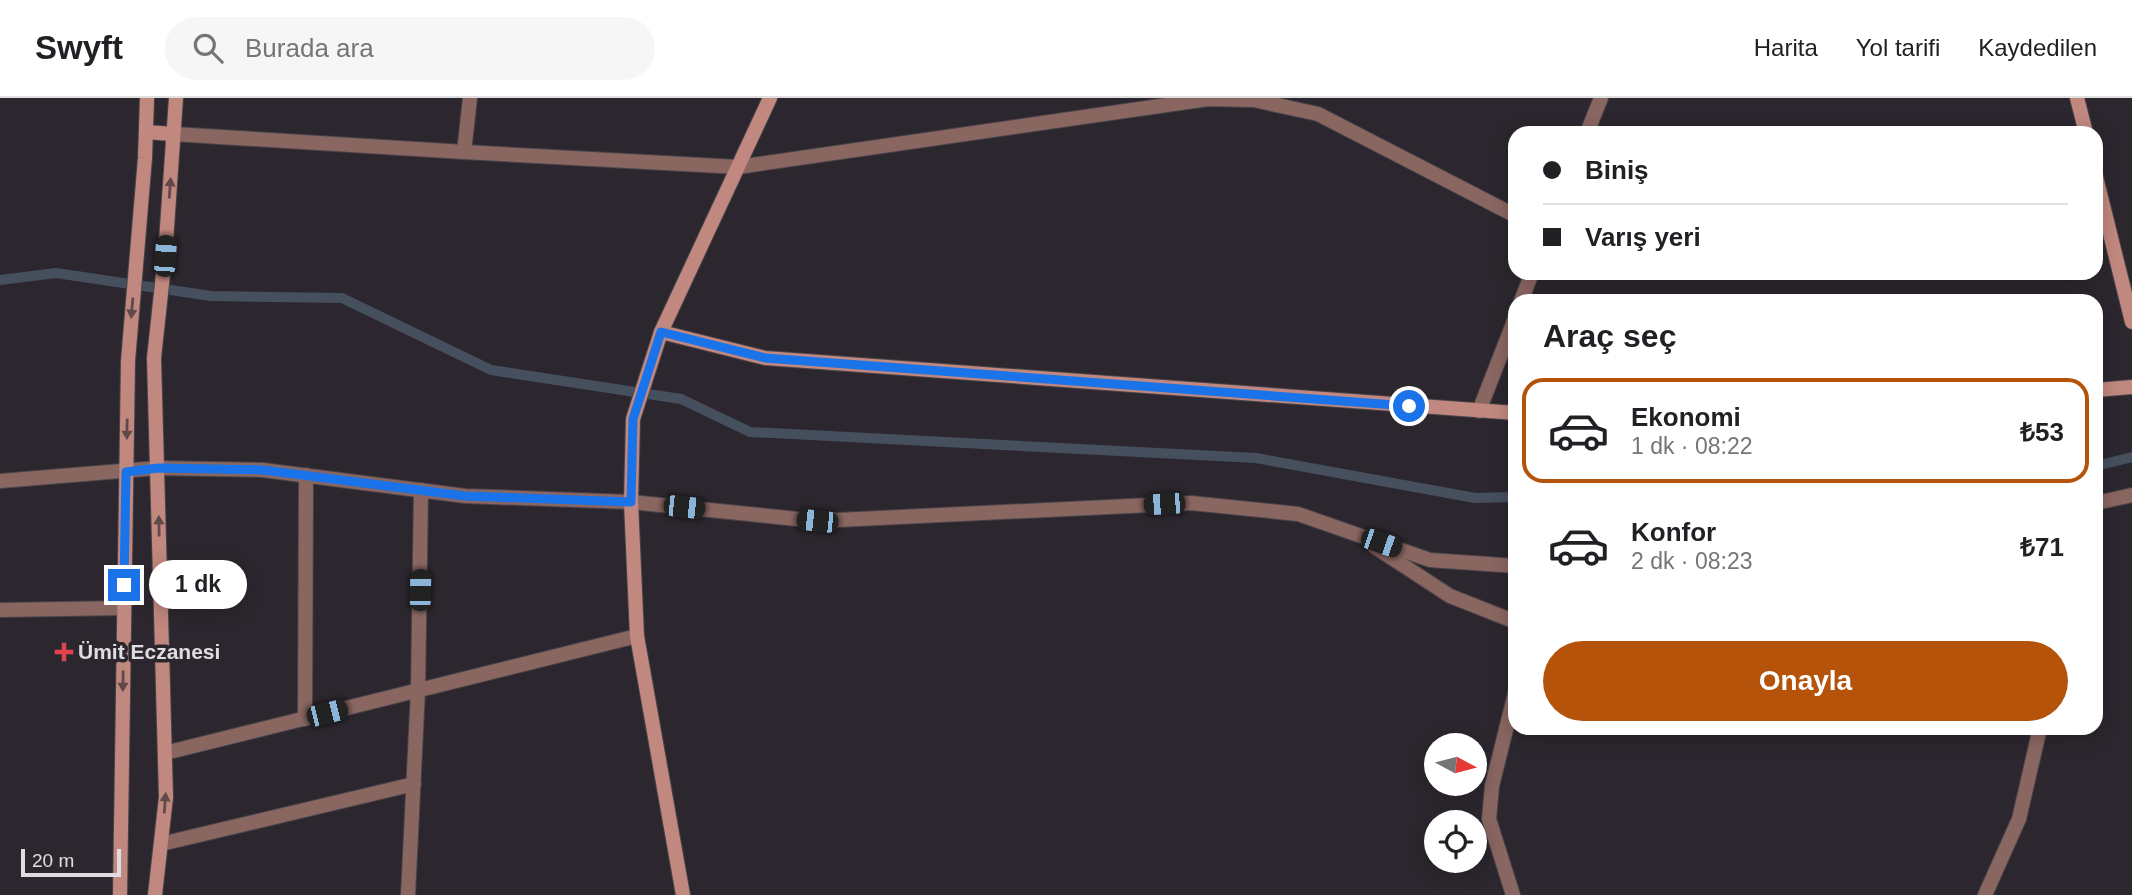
<!DOCTYPE html>
<html lang="tr">
<meta charset="utf-8">
<style>
body{margin:0;font-family:Arial,sans-serif;background:#f6f6f6;color:#202124;height:100vh;display:flex;flex-direction:column;font-size:26px;white-space:nowrap}
*{box-sizing:border-box;margin:0}
p{font-size:23px;color:#757577}
.icon{flex:none;width:38px;height:38px;fill:none;stroke:currentColor;stroke-width:2;stroke-linecap:round;stroke-linejoin:round}
.map{position:relative;flex:1;overflow:hidden}
.side{position:absolute;left:1508px;top:196px;width:595px;height:441px;display:flex;flex-direction:column;background:#fff;border-radius:21px;box-shadow:0 4px 18px #0003}
.side>*{flex:none}
.banner{position:absolute;left:1508px;top:28px;width:595px;height:154px;border-radius:21px;box-shadow:0 4px 18px #0003;display:grid;align-content:center;height:154px;padding:0 35px;background:#fff}
.needle{width:46px;rotate:97deg}
.buttons{position:absolute;left:1424px;top:635px;display:grid;gap:14px}
.buttons a{display:grid;place-items:center;width:63px;height:63px;border-radius:50%;background:#fff;box-shadow:0 4px 18px #0003;font-size:35px}
.scale{position:absolute;left:21px;bottom:18px;width:100px;box-sizing:border-box;padding-left:7px;border:4px solid #e0dde2;border-top:0;font-size:19px;line-height:24px;white-space:nowrap;color:#e0dde2;-webkit-text-stroke:5px #2c272e;paint-order:stroke}
.end{position:absolute;width:32px;height:32px;margin:-16px;border:9px solid #1a73e8;background:#fff;box-shadow:0 0 0 4px #fff}
.from{border-radius:50%}
.bubble{position:absolute;height:49px;border-radius:24px;background:#fff;box-shadow:0 4px 18px #0003;font-size:23px;font-weight:700;line-height:49px;text-align:center}
.car{position:absolute;width:21px;height:42px;margin:-21px -10px;border-radius:9px;box-shadow:0 0 5px 2px #0007;background:linear-gradient(#222 24%,#8ab4d8 0 40%,#222 0 76%,#8ab4d8 0 86%,#222 0)}
.banner b{display:flex;align-items:center;gap:24px;height:66px;font-size:26px}
.banner b+b{border-top:2px solid #e0e0e0}
.banner i{width:18px;height:18px;background:#202124}
ul{padding:0;list-style:none}
li{display:flex;align-items:center;gap:21px;height:105px;margin:0 14px 10px;padding:0 21px;border:4px solid transparent;border-radius:21px}
li div{flex:1}
li b{display:block;font-size:26px}
li em{font-style:normal;font-weight:700}
li.on{border-color:#b45309}
li>.icon{width:63px;height:63px;stroke-width:1.5}
h2{padding:0 35px;font-size:32px;line-height:84px}
.action{display:flex;gap:14px;margin-top:auto;padding:14px 35px}
.action a{flex:1;height:80px;border-radius:42px;background:#b45309;color:#fff;font-size:28px;font-weight:700;line-height:80px;text-align:center}
header{display:flex;align-items:center;gap:42px;box-sizing:border-box;height:98px;padding:0 35px;background:#fff;border-bottom:2px solid #e0e0e0}
header strong{font-size:33px}
nav{display:flex;gap:38px;margin-inline-start:auto;font-size:24px}
.search{width:490px;height:63px;background:#f6f6f6;display:flex;align-items:center;gap:18px;box-sizing:border-box;padding:0 24px;border-radius:38px;color:#757577;font-size:26px}
.map>svg:first-child{display:block}
</style>
<header>
<strong>Swyft</strong>
<div class="search"><svg class="icon" aria-label="search" viewBox="0 0 24 24"><circle cx="10" cy="10" r="6"/><path d="M15 15l6 6"/></svg>Burada ara</div>
<nav><a>Harita</a><a>Yol tarifi</a><a>Kaydedilen</a></nav>
</header>
<div class="map">
<svg width="2132" height="797" viewBox="0 0 2132 797">
<rect width="100%" height="100%" fill="#2c272e"/>
<g fill="none" stroke-linecap="round" stroke-linejoin="round">
<g stroke="#464f5e" stroke-width="10">
<polyline points="0,182 56,175 211,198 342,200 491,272 681,301 750,334 1256,360 1475,400 1516,399"/>
<polyline points="2096,368 2132,359"/>
</g>
<g stroke="#49444b" stroke-width="16">
<polyline id="lane" points="2096,405 2132,397"/>
</g>
<g stroke="#49444b" stroke-width="16">
<g id="street">
<polyline points="470,0 464,54 738,69 1208,1 1254,2 1318,16 1516,118"/>
<polyline points="1587,35 1601,0"/>
<polyline points="173,36 464,54"/>
<polyline points="1521,203 1532,175"/>
<polyline points="1479,313 1516,218"/>
<polyline points="0,383 157,370 263,372 465,398 631,404 817,423 1191,405 1298,416 1430,462 1516,468"/>
<polyline points="1375,449 1450,498 1516,524"/>
<polyline points="0,512 124,510"/>
<polyline points="305,621 306,377"/>
<polyline points="165,655 637,538"/>
<polyline points="161,746 414,686"/>
<polyline points="408,797 418,592 421,392"/>
<polyline points="1513,797 1489,721 1492,688 1516,591"/>
<polyline points="1985,797 2019,721 2040,630"/>
</g>
</g>
<g stroke="#49444b" stroke-width="16">
<g id="secondary">
<polyline points="2077,0 2086,35"/>
<polyline points="146,34 173,36"/>
<polyline points="2096,79 2132,224"/>
<polyline points="661,234 765,260 1516,315"/>
<polyline points="2096,292 2132,289"/>
<polyline points="120,797 128,263 145,60 147,0"/>
<polyline points="155,797 166,699 154,260 165,158 176,0"/>
<polyline points="683,797 637,538 631,404 633,321 661,234 770,0"/>
</g>
</g>
<use href="#lane" stroke="#8a6661" stroke-width="14"/>
<use href="#street" stroke="#8a6661" stroke-width="14"/>
<use href="#secondary" stroke="#c1887f" stroke-width="14"/>
</g>
<defs><path id="oneway-solid" d="M-6-.8H1V-3.2L6.5 0L1 3.2V.8H-6Z" transform="scale(1.75)"/></defs>
<g fill="#60494a">
<use href="#oneway-solid" transform="translate(170 90) rotate(-86)"/>
<use href="#oneway-solid" transform="translate(132 210) rotate(95)"/>
<use href="#oneway-solid" transform="translate(127 331) rotate(91)"/>
<use href="#oneway-solid" transform="translate(159 428) rotate(-91)"/>
<use href="#oneway-solid" transform="translate(123 583) rotate(91)"/>
<use href="#oneway-solid" transform="translate(165 705) rotate(-86)"/>
</g>
<g fill="none" stroke-linecap="round" stroke-linejoin="round">
<polyline stroke="#1a73e8" stroke-width="9" points="124,487 126,374 158,370 263,372 465,398 631,404 633,321 661,234 765,260 1409,308"/>
</g>
<path fill="#e0444e" stroke="#2c272e" stroke-width="2.5" d="M60.5 543.5h7v7h7v7h-7v7h-7v-7h-7v-7h7z"/>
<g text-anchor="middle" stroke-width="7" stroke-linejoin="round" paint-order="stroke">
<g font-size="21" font-weight="bold" fill="#e0dde2" stroke="#2c272e" text-anchor="start">
<text x="78" y="561">Ümit Eczanesi</text>
</g>
</g>
</svg>
<div class="buttons">
<a><svg class="needle" viewBox="-14 -14 28 28"><path d="M0-13l5 13h-10z" fill="#e53935"/><path d="M0 13l5-13h-10z" fill="#757577"/></svg></a>
<a><svg class="icon" aria-label="locate" viewBox="0 0 24 24"><circle cx="12" cy="12" r="6"/><path d="M12 2v4M12 18v4M2 12h4M18 12h4"/></svg></a>
</div>
<div class="scale">20 m</div>
<i class="end from" style="left:1409px;top:308px"></i>
<i class="end" style="left:124px;top:487px"></i>
<div class="bubble" style="left:149px;top:462px;width:98px">1 dk</div>
<i class="car" style="left:165px;top:158px;rotate:4deg"></i>
<i class="car" style="left:1164px;top:406px;rotate:267deg"></i>
<i class="car" style="left:684px;top:409px;rotate:96deg"></i>
<i class="car" style="left:817px;top:423px;rotate:276deg"></i>
<i class="car" style="left:1381px;top:445px;rotate:109deg"></i>
<i class="car" style="left:420px;top:492px;rotate:1deg"></i>
<i class="car" style="left:327px;top:615px;rotate:76deg"></i>
<div class="banner">
<b><i class="from"></i>Biniş</b>
<b><i></i>Varış yeri</b>
</div>
<section class="side">
<h2>Araç seç</h2>
<ul>
<li class="on"><svg class="icon" aria-label="car" viewBox="0 0 24 24"><path d="M5 17H2v-5l4-1 3-4h7l3 4 3 1v5h-3M9 17h6M6 11h13"/><circle cx="7" cy="17" r="2"/><circle cx="17" cy="17" r="2"/></svg><div><b>Ekonomi</b><p>1 dk · 08:22</p></div><em>₺53</em></li>
<li><svg class="icon" aria-label="car" viewBox="0 0 24 24"><path d="M5 17H2v-5l4-1 3-4h7l3 4 3 1v5h-3M9 17h6M6 11h13"/><circle cx="7" cy="17" r="2"/><circle cx="17" cy="17" r="2"/></svg><div><b>Konfor</b><p>2 dk · 08:23</p></div><em>₺71</em></li>
</ul>
<div class="action"><a>Onayla</a></div>
</section>
</div>
